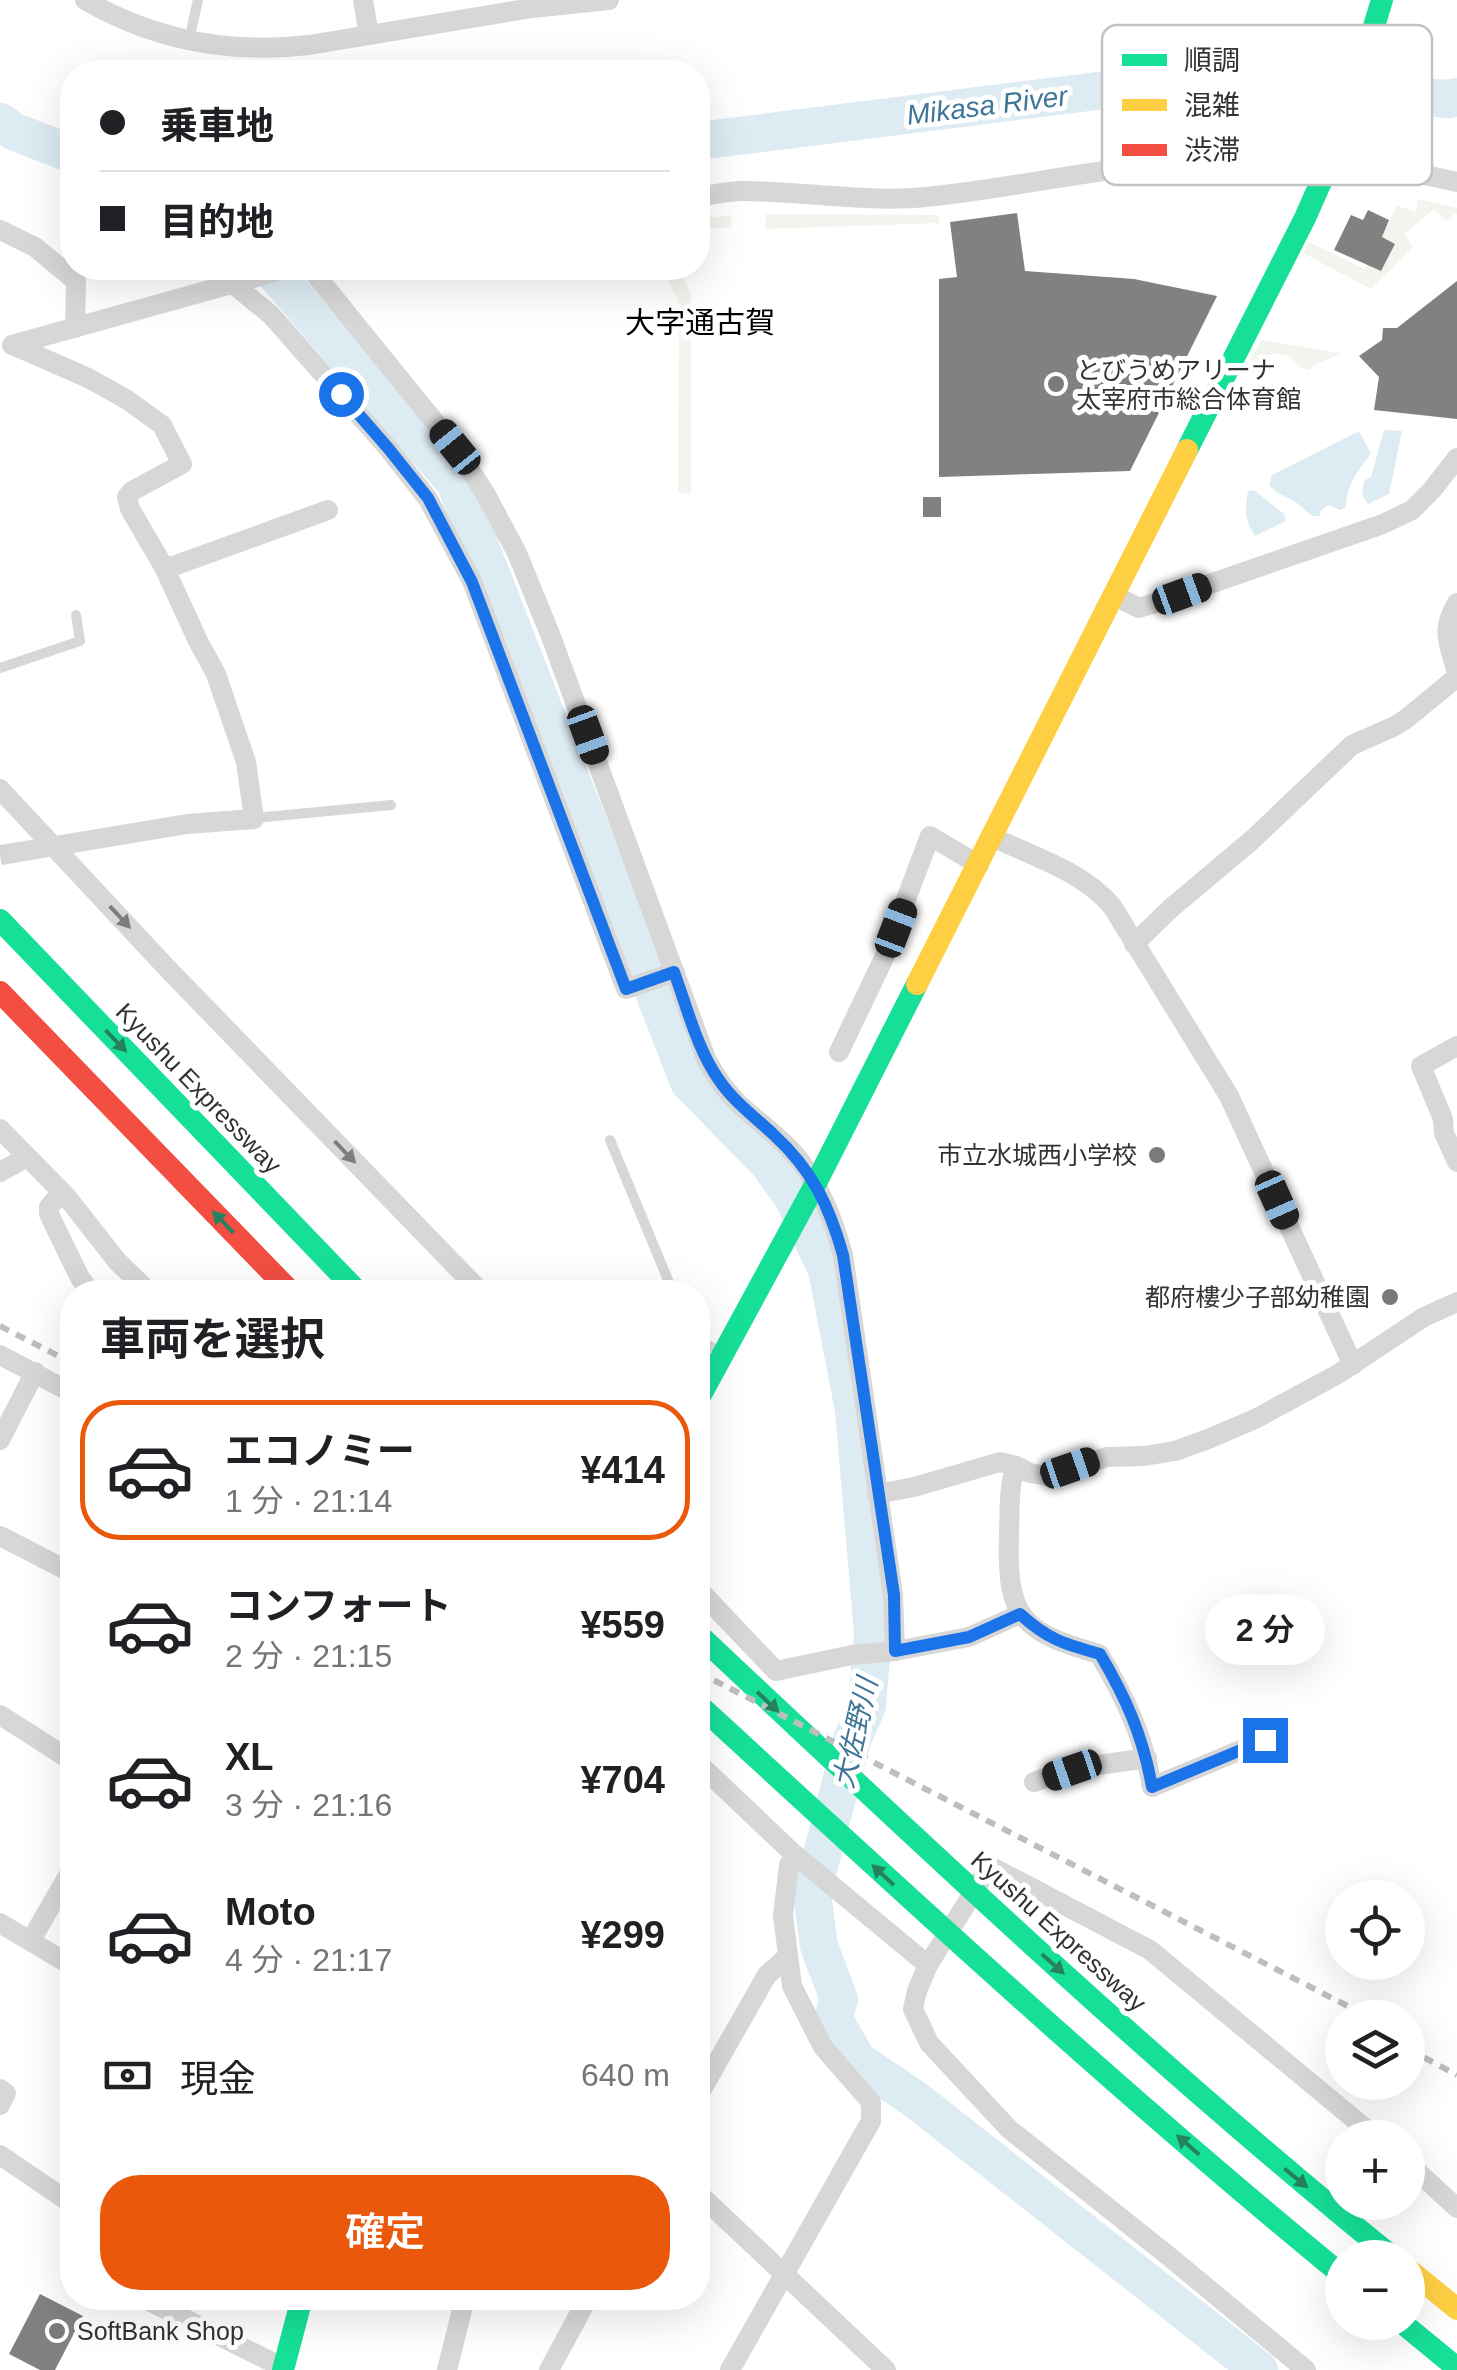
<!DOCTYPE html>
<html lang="ja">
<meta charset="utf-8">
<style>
body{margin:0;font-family:Arial,"Noto Sans JP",sans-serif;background:#f2f2f2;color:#202124;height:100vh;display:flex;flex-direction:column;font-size:38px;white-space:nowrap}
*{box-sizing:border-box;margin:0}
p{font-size:32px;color:#757577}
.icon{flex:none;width:55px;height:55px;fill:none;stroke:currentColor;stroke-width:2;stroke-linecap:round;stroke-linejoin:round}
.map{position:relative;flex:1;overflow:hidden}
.side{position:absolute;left:60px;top:1280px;width:650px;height:1030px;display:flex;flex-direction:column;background:#fff;border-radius:40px;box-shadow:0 10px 40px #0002}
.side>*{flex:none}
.top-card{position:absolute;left:60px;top:60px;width:650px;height:220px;border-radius:40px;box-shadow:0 10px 40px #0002;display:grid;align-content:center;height:220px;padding:0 40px;background:#fff}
.buttons{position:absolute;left:1325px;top:1880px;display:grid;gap:20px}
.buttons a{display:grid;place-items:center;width:100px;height:100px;border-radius:50%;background:#fff;box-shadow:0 10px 40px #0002;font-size:50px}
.end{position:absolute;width:45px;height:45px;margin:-22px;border:12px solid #1a73e8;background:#fff;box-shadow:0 0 0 5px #fff}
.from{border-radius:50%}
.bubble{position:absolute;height:70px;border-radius:35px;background:#fff;box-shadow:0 10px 40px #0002;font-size:32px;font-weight:600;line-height:70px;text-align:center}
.car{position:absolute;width:30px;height:60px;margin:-30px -15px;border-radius:12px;box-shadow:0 0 8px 2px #0007;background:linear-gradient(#222 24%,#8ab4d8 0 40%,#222 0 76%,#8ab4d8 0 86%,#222 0)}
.top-card b{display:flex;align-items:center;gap:35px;height:95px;font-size:38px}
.top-card b+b{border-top:2px solid #e0e0e0}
.top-card i{width:25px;height:25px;background:#202124}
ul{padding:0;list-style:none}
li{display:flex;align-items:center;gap:30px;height:140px;margin:0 20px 15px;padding:0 20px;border:5px solid transparent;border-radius:40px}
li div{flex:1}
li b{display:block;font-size:38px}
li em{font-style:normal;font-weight:600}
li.current{border-color:#ea580c}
li>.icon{width:90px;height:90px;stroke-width:1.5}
h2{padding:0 40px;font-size:45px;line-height:120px}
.pay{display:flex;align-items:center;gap:25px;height:110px;padding:0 40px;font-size:38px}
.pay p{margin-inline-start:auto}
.cta{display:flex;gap:20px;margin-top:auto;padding:20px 40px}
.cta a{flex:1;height:115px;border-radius:40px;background:#ea580c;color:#fff;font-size:40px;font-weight:600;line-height:115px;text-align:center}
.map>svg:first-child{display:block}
</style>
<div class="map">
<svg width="1457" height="2370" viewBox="0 0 1457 2370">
<rect width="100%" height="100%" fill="#fff"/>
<g fill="#f1f5ed">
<polygon points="1418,199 1457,208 1457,214 1455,213 1446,221 1434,209 1404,234 1413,247 1371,289 1303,253 1309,242 1365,269 1397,206 1416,212"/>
<polygon points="766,214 939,215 939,223 765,229"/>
<polygon points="731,216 731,227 698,230 698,218"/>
<polygon points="663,268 679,268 691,296 691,495 678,492 679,304"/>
<path d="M1261 340 1340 353C1330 360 1318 361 1309 370L1299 367 1290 356C1263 351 1268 354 1251 373L1241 376Z"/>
</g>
<g fill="#ddebf3">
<path d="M1384 430 1402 431 1389 494 1368 504C1361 495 1361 490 1365 480L1371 477Z"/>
<path d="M1359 431 1371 454C1358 469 1346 487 1346 507L1340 510 1329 505 1321 510 1319 516H1312L1297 503 1275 491 1269 485 1272 475Z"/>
<path d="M1254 490 1284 514 1286 521 1255 536C1244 520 1245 509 1248 491Z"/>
</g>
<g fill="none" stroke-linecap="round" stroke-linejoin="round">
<g stroke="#ddebf3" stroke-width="38">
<polyline points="0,122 15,132 72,154"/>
<polyline points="698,141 1193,79 1449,99 1457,97"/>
<polyline points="270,268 455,482 689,1082 769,1164 794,1199 827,1270 854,1410 873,1633 867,1706 852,1740 812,1893 819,1946 839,1999 833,2018 857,2060 916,2100 1259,2370"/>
</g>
</g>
<g fill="#818181">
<polygon points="1368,210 1389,220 1382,237 1395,244 1381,271 1334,250 1351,215 1363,220"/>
<polygon points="1017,213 1025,271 1134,279 1217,296 1130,471 939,477 939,279 957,277 950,222"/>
<polygon points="1457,281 1457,419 1374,410 1379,377 1359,356 1382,340 1383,328 1397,328"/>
<rect x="923" y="497" width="18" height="20"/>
<polygon points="40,2294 83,2316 55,2370 40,2370 9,2354"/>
</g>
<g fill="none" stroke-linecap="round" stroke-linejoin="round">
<polyline stroke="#d6d6d6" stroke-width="20" stroke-dasharray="20 10" stroke-linecap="butt" points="0,855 19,852"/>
<g stroke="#d7d7d7" stroke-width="10">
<polyline points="189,40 198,0"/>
<polyline points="0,668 80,641 76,615"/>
<polyline points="255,818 391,805"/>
<polyline points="610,1140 673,1292"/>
<polyline points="698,1339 722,1353"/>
</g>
<g stroke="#d7d7d7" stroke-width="20">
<path d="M85 0C154 40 230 54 309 45L532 8 609 0"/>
<polyline points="363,0 369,35"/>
<path d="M698 197C712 195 728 191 743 191 804 191 865 203 926 197 1002 190 1077 172 1153 165 1255 156 1357 158 1457 182"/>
<polyline points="0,230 35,247 76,281 75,328"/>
<path d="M310 268 455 447 485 493 517 553 550 634 707 1061C716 1077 726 1092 740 1105 758 1122 780 1137 797 1157 821 1187 833 1219 843 1255L893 1595 895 1651"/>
<polyline points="232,283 271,315 388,448 428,499 472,581 626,989 675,972"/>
<polyline points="12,345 289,268"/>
<polyline points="13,345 88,378 126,399 162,425 182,464 132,491 127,497 130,509 165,569 198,641 216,674 246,762 254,819 187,824 19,852"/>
<polyline points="165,569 328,510"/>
<polyline points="1113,595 1139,608 1152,604 1383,524 1412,510 1432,490 1457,458"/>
<path d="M1457 603C1440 632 1449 642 1457 673"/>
<polyline points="0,789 167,968 481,1292"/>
<path d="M992 837C1033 856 1083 872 1112 906L1229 1096 1353 1365"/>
<polyline points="1134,944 1170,909 1252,840 1352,745 1393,727 1406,719 1457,677"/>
<polyline points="1457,1046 1421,1066 1443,1119 1444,1133 1457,1162"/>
<polyline points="839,1052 883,960 930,836 979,865"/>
<polyline points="0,1129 66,1196 117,1261 149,1292"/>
<polyline points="0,1172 27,1157"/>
<polyline points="62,1192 49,1207 49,1214 80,1278 91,1292"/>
<polyline points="0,1355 72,1393"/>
<polyline points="0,1440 35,1372"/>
<path d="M1016 1466C1008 1487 1010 1513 1009 1535 1006 1618 1022 1632 1099 1654 1125 1697 1144 1737 1152 1787L1265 1740"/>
<polyline points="877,1494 914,1487 1000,1462 1016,1466 1030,1473 1047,1476 1107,1457 1144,1456 1175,1451 1208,1439 1255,1419 1338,1374 1424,1317 1457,1302"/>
<polyline points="0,1536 72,1573"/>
<polyline points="698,1589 776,1671 852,1655 895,1651 969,1637 1020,1614"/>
<polyline points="0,1715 72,1761"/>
<polyline points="698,1763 795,1855 928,1965"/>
<polyline points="1034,1782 1071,1769 1147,1758"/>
<polyline points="0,1923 72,1966"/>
<polyline points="31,1940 72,1869"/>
<polyline points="0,2089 6,2093 0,2105"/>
<polyline points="698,2096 767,1975 787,1957"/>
<polyline points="0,2155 72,2204"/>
<polyline points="1408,2163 1457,2208"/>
<polyline points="698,2193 886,2370"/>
<polyline points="72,2257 70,2261 72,2262"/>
<polyline points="143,2298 284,2368"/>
<polyline points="447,2370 465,2298"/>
<polyline points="549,2370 588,2298"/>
<polyline points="730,2370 871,2121 871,2102 823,2047 792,1986 783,1916 789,1865 795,1855"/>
<polyline points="1306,2370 1171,2258 1009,2129 929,2043 913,2009 917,1991 928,1965 990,1866 1150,1950 1377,2138"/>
</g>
<g stroke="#16e098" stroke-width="22">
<polyline points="1187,450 1305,218 1339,141 1382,0"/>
<polyline points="0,920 358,1292"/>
<polyline points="698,1400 816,1183 917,984"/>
<path d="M698 1634C925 1847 1152 2062 1394 2258"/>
<path d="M698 1704C909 1898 1120 2093 1342 2275"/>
<polyline points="1401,2322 1457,2368"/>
<polyline points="283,2370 302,2298"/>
</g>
<g stroke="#ffcf43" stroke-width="22">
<polyline points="917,984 1187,450"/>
<polyline points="1408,2269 1457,2309"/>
</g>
<polyline stroke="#f24e42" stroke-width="22" points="0,992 291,1292"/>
<g stroke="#bebebe" stroke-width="6" stroke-dasharray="10 8" stroke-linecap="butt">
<polyline points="0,1326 72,1363"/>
<polyline points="698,1672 1371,2018"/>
<polyline points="1408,2049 1457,2075"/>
</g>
</g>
<defs><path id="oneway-solid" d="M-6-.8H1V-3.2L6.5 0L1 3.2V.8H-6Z" transform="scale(2.5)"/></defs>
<g fill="#7d7d7d">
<use href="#oneway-solid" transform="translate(120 917) rotate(47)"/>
<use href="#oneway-solid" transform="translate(345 1152) rotate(46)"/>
</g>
<g fill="#268160">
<use href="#oneway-solid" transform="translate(116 1041) rotate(46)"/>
<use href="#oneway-solid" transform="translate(223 1222) rotate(-134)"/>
<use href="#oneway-solid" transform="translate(768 1702) rotate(43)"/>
<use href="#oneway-solid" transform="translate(883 1875) rotate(-137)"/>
<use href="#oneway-solid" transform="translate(1053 1964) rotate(42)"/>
<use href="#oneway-solid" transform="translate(1188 2145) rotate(-139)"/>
<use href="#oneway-solid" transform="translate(1296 2178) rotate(39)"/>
</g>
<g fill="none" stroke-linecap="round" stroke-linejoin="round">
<path stroke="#1a73e8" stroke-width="12" d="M341 394 388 448 428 498 472 582 626 989 674 972C687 1007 697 1049 719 1080 734 1102 755 1117 774 1135 812 1170 829 1205 843 1255L894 1595 895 1651 969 1637 1020 1614C1047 1639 1064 1644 1100 1654 1126 1698 1143 1736 1152 1787L1265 1740"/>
</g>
<g fill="#7a7a7a" stroke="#fff" stroke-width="4">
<circle cx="1056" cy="384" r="10"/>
<circle cx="1157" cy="1155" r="10"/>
<circle cx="1390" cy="1297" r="10"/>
<circle cx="57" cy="2331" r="10"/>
</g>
<g text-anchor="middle" stroke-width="10" stroke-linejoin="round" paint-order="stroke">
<g font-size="25" fill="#333" stroke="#fff" text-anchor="start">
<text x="1076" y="379">とびうめアリーナ<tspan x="1076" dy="29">太宰府市総合体育館</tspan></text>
<text x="1137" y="1164" text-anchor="end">市立水城西小学校</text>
<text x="1370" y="1306" text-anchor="end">都府樓少子部幼稚園</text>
<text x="77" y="2340">SoftBank Shop</text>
</g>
<g font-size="25" fill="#333" stroke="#fff">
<text transform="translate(199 1088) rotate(46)" y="9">Kyushu Expressway</text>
<text transform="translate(1059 1931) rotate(42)" y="9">Kyushu Expressway</text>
</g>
<g font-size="28" font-style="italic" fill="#3f7597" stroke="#fff">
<text transform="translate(987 105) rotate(-7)" y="10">Mikasa River</text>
<text transform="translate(855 1733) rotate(-77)" y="10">大佐野川</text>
</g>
<g font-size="30" fill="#000" stroke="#fff">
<text x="700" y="333">大字通古賀</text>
</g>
</g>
<rect x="1102" y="25" width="330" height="160" rx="15" fill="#fff" stroke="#c2c2c2" stroke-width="2.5"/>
<rect x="1122" y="54" width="45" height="12" fill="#16e098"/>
<rect x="1122" y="99" width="45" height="12" fill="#ffcf43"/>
<rect x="1122" y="144" width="45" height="12" fill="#f24e42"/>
<g font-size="28" fill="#333">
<text x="1184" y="70">順調</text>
<text x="1184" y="115">混雑</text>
<text x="1184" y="160">渋滞</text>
</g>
</svg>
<div class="buttons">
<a><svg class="icon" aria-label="locate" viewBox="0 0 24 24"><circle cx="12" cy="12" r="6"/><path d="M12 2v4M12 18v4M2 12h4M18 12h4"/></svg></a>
<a><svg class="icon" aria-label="layers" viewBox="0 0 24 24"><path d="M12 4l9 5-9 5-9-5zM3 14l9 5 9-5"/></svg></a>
<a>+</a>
<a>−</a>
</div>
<i class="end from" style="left:341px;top:394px"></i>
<i class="end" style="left:1265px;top:1740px"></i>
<div class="bubble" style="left:1205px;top:1595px;width:120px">2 分</div>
<i class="car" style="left:455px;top:447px;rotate:321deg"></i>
<i class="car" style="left:1182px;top:594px;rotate:70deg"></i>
<i class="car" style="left:588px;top:735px;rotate:160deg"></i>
<i class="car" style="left:896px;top:928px;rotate:21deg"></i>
<i class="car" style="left:1277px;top:1200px;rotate:156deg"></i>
<i class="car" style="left:1070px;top:1468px;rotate:71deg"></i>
<i class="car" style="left:1072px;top:1770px;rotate:251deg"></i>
<div class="top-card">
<b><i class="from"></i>乗車地</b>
<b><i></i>目的地</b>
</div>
<section class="side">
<h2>車両を選択</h2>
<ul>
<li class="current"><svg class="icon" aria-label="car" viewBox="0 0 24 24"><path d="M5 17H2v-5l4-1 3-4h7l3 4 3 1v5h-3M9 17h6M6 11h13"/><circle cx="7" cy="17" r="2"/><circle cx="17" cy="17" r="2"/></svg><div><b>エコノミー</b><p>1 分 · 21:14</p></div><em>¥414</em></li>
<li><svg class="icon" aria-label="car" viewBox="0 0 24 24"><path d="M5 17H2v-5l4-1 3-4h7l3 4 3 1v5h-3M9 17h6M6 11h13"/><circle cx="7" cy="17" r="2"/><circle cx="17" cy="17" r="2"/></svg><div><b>コンフォート</b><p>2 分 · 21:15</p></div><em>¥559</em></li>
<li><svg class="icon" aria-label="car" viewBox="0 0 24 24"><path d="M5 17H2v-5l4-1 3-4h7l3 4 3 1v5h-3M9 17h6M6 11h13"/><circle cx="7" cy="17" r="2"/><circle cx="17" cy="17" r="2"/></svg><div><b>XL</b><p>3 分 · 21:16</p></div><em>¥704</em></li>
<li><svg class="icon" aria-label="car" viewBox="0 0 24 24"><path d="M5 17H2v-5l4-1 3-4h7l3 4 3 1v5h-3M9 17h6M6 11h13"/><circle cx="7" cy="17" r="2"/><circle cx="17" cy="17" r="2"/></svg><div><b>Moto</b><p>4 分 · 21:17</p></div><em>¥299</em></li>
</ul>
<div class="pay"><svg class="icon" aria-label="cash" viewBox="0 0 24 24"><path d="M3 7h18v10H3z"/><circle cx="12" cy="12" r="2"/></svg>現金<p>640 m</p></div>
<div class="cta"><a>確定</a></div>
</section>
</div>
